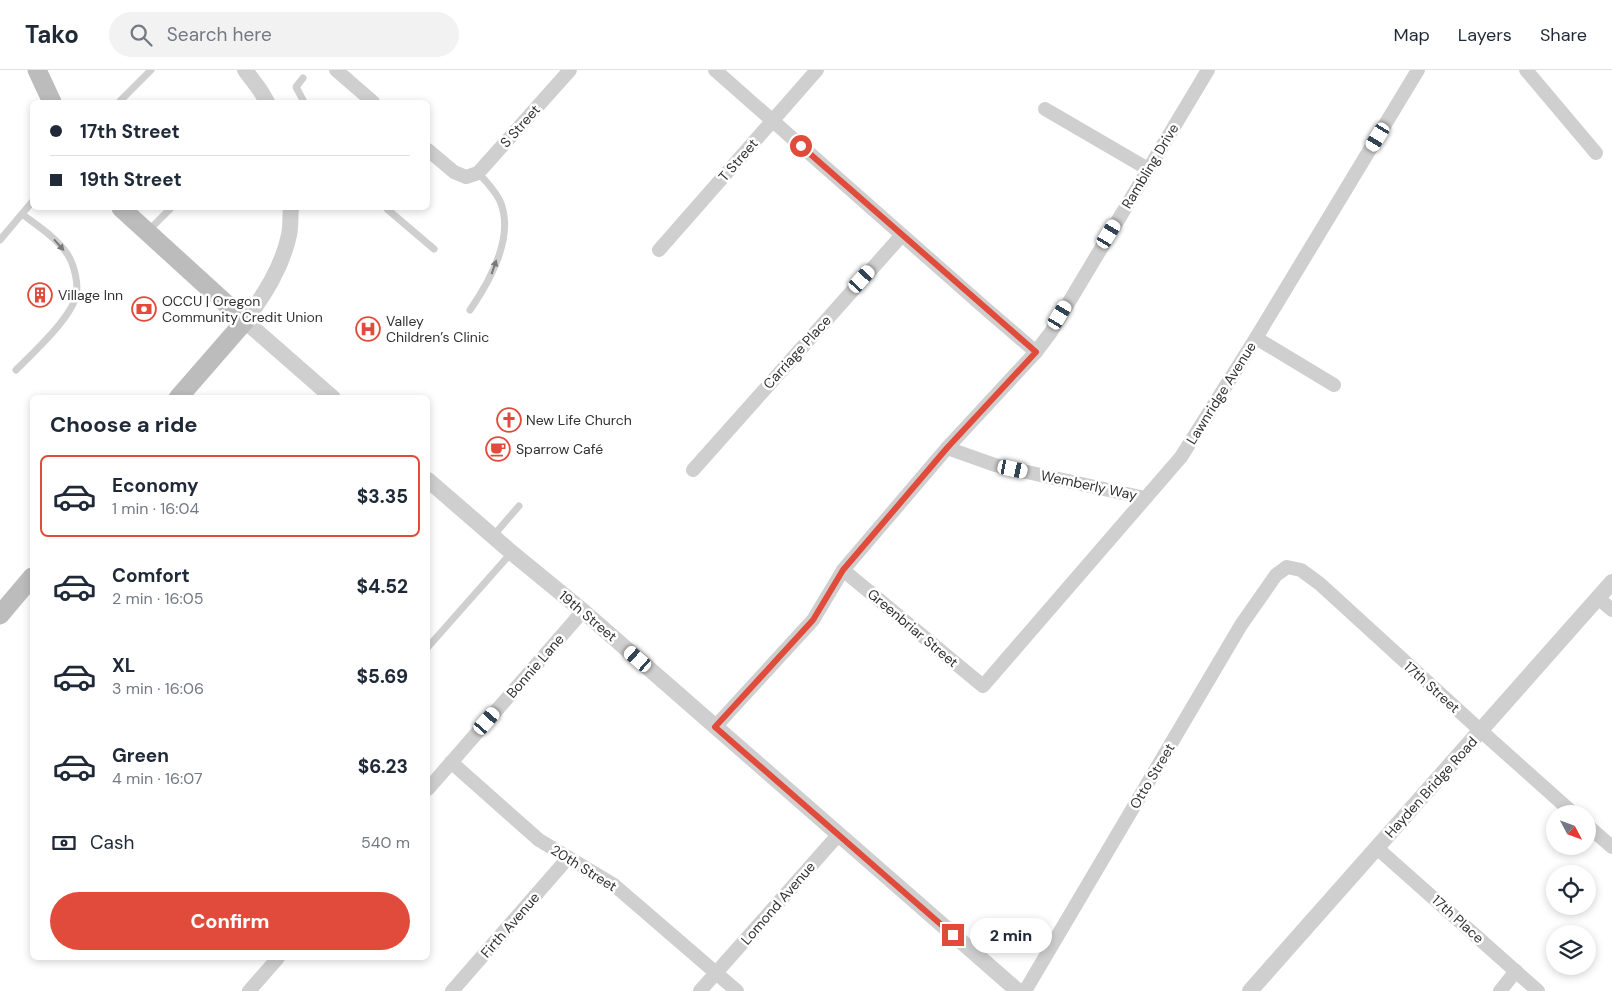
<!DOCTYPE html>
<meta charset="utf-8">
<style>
body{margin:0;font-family:"DM Sans",sans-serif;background:#f2f2f3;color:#1f2937;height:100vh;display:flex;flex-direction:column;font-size:19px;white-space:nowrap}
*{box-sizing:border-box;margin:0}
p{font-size:16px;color:#747a83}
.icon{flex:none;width:28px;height:28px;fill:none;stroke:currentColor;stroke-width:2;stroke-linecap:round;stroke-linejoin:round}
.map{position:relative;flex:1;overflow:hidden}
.drawer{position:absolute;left:30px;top:325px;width:400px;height:565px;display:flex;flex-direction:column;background:#fff;border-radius:8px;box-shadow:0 2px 8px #0003}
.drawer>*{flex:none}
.banner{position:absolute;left:30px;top:30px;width:400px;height:110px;border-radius:8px;box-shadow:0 2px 8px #0003;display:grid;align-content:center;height:110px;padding:0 20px;background:#fff}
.needle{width:32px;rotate:131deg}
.controls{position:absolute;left:1546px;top:735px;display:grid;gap:10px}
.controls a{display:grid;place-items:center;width:50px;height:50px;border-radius:50%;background:#fff;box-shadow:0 2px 8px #0003;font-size:25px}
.end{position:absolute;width:22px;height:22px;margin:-11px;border:6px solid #e14b3c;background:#fff;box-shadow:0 0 0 2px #fff}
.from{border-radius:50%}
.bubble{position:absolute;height:35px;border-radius:18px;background:#fff;box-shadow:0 2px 8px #0003;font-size:16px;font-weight:800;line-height:35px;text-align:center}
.car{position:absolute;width:15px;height:30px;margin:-15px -8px;border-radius:6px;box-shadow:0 0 4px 1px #0007;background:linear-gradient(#fff 24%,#345 0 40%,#fff 0 76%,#345 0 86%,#fff 0)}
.banner b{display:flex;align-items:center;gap:18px;height:48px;font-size:19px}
.banner b+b{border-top:1px solid #e0e1e3}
.banner i{width:12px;height:12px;background:#1f2937}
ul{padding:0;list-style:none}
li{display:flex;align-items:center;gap:15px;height:82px;margin:0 10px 8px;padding:0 10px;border:2px solid transparent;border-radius:8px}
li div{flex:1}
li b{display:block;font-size:19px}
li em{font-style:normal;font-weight:800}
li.current{border-color:#e14b3c}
li>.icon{width:45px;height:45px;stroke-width:1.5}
h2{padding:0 20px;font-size:22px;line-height:60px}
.pay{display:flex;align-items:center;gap:12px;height:55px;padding:0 20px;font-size:19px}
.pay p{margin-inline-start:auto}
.action{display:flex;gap:10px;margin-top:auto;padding:10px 20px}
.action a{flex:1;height:58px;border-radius:30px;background:#e14b3c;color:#fff;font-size:20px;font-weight:800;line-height:58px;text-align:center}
header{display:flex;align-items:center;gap:30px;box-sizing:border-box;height:70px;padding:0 25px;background:#fff;border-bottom:1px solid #e0e1e3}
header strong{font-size:24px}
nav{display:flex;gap:28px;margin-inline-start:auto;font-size:18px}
.search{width:350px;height:45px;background:#f2f2f3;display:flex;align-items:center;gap:12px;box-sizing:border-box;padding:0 18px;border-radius:28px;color:#747a83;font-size:19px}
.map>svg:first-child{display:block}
</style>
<header>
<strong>Tako</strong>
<div class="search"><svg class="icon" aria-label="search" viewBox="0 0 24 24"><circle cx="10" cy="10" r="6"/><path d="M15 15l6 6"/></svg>Search here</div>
<nav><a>Map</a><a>Layers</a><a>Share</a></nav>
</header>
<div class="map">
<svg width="1612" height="921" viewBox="0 0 1612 921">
<rect width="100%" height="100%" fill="#fff"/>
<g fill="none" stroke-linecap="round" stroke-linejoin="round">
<g stroke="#cfcfcf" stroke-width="7">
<polyline points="303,8 296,17 304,32"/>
<polyline points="119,32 151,0"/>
<polyline points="389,138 387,139 434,179"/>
<polyline points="149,160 171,138"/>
<polyline points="0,170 32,132"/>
<path d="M470 240C490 211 515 166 500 131 495 121 486 111 478 103"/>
<path d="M16 300C33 283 71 248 76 226 79 214 74 195 68 185 57 168 38 156 22 144"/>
<polyline points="493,466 519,436"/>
<polyline points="428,577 511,483"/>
</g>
<g stroke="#cfcfcf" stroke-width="14">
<polyline points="336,0 373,32"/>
<polyline points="715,0 986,239 1036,282"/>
<polyline points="1526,0 1596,83"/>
<polyline points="1045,39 1148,99"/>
<polyline points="428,80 454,102 466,107 478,103 570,0"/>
<polyline points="659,180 817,0"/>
<polyline points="1256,268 1334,315"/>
<polyline points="947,378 995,395 1145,428"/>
<polyline points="693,400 902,165"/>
<polyline points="843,500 983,616 1181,387 1256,268 1418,0"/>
<polyline points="1598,528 1612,540"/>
<polyline points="715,657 813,550 843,500 947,378 1036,282 1051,262 1208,0"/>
<polyline points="451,692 539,770 614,815 737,921"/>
<polyline points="428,719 583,541"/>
<polyline points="1588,756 1612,777"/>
<polyline points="1377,778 1538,921"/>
<polyline points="249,921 278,888"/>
<polyline points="452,921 568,788"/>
<polyline points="700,921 839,764"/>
<polyline points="1025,921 1241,555 1276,505 1287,497 1301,500 1320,514 1481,661 1574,744"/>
<polyline points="1500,921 1516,901"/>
</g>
<g stroke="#cfcfcf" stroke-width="16">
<polyline points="245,0 260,20 267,32"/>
<path d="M291 138C290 146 291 156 289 165 282 198 264 225 245 251L333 328"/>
<polyline points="428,410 511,482 583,541 1018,921"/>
<polyline points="1250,921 1612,512"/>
</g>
<g stroke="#bcbcbc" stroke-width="19">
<polyline points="37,0 52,32"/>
<polyline points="121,138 245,251 178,328"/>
<polyline points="0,545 32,507"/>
</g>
</g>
<defs><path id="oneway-solid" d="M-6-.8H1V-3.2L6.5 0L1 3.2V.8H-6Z" transform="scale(1.25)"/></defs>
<g fill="#797979">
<use href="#oneway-solid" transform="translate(59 175) rotate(48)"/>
<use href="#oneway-solid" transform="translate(494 197) rotate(-71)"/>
</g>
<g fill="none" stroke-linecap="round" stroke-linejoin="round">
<polyline stroke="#e14b3c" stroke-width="6" points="801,76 1036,282 947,378 843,500 813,550 715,657 953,865"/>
</g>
<defs>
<g id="building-ring" transform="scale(1.25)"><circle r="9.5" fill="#fff" stroke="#e14b3c" stroke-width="1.5"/><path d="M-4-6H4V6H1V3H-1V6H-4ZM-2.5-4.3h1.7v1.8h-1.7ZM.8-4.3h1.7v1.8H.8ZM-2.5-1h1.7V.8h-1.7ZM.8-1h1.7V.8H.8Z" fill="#e14b3c"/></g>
<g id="bank-ring" transform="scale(1.25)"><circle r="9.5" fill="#fff" stroke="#e14b3c" stroke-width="1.5"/><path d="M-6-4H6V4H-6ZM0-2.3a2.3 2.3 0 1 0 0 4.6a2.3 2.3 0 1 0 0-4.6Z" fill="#e14b3c"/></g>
<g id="hospital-ring" transform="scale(1.25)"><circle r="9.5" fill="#fff" stroke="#e14b3c" stroke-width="1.5"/><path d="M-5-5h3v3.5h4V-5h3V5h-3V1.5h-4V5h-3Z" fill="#e14b3c"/></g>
<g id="church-ring" transform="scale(1.25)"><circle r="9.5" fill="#fff" stroke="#e14b3c" stroke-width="1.5"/><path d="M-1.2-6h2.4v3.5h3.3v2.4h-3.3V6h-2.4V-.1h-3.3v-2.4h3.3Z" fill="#e14b3c"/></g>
<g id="cafe-ring" transform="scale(1.25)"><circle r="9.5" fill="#fff" stroke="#e14b3c" stroke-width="1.5"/><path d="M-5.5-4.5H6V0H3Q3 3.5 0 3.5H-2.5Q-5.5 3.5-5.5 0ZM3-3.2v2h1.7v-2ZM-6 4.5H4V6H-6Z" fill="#e14b3c"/></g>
</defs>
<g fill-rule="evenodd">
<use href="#building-ring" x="40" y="225"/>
<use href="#bank-ring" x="144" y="239"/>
<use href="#hospital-ring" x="368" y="259"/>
<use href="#church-ring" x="509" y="350"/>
<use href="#cafe-ring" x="498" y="379"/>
</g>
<g text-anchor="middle" stroke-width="5" stroke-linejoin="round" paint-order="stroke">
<g font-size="14" fill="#323232" stroke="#fff">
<text transform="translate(520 56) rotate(-48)" y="5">S Street</text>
<text transform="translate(738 90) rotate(-49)" y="5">T Street</text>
<text transform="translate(1150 96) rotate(-59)" y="5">Rambling Drive</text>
<text transform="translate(797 282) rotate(-48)" y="5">Carriage Place</text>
<text transform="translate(1221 323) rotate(-58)" y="5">Lawnridge Avenue</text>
<text transform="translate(1089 415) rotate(12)" y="5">Wemberly Way</text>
<text transform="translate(588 546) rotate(40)" y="5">19th Street</text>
<text transform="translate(913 558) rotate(40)" y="5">Greenbriar Street</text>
<text transform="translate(535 596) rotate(-49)" y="5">Bonnie Lane</text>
<text transform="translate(1432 617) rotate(42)" y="5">17th Street</text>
<text transform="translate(1152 706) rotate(-59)" y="5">Otto Street</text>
<text transform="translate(1431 717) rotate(-48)" y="5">Hayden Bridge Road</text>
<text transform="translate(584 798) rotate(32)" y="5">20th Street</text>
<text transform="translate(778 833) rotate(-49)" y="5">Lomond Avenue</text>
<text transform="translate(1458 849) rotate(42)" y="5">17th Place</text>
<text transform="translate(510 855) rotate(-49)" y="5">Firth Avenue</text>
</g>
<g font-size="14" fill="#323232" stroke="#fff" text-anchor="start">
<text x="58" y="230">Village Inn</text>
<text x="162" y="236">OCCU | Oregon<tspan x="162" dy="16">Community Credit Union</tspan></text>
<text x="386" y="256">Valley<tspan x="386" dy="16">Children’s Clinic</tspan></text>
<text x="526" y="355">New Life Church</text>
<text x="516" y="384">Sparrow Café</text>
</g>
</g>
</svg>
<div class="controls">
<a><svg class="needle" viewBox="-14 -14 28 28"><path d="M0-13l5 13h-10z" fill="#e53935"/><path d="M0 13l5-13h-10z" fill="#747a83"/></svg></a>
<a><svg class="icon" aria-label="locate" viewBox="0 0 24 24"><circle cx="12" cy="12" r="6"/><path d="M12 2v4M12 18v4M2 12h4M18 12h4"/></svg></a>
<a><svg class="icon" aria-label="layers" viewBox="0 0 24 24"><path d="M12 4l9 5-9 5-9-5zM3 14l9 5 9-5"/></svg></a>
</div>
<i class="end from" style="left:801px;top:76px"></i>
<i class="end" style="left:953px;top:865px"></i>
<div class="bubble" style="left:970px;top:848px;width:82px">2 min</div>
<i class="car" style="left:1378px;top:67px;rotate:211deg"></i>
<i class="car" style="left:1109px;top:164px;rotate:31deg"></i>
<i class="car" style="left:862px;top:209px;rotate:42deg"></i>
<i class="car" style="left:1060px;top:245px;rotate:31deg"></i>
<i class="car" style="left:1013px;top:399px;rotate:102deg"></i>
<i class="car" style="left:638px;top:589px;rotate:311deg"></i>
<i class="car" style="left:487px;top:651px;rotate:41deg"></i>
<div class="banner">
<b><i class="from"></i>17th Street</b>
<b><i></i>19th Street</b>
</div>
<section class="drawer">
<h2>Choose a ride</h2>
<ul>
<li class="current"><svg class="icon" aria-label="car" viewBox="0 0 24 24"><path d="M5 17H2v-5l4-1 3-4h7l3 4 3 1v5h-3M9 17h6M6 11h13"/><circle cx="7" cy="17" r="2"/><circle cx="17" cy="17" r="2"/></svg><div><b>Economy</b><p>1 min · 16:04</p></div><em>$3.35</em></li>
<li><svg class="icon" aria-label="car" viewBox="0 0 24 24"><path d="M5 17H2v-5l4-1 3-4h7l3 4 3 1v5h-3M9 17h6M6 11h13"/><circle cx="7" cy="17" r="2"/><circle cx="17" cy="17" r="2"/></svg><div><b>Comfort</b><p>2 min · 16:05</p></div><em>$4.52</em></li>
<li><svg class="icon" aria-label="car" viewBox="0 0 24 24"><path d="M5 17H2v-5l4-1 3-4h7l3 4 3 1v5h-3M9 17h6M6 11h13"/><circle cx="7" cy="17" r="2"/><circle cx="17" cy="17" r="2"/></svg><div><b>XL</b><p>3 min · 16:06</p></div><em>$5.69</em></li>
<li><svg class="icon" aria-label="car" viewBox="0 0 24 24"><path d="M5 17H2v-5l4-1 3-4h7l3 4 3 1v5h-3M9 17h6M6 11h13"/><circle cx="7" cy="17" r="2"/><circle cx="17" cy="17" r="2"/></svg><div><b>Green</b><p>4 min · 16:07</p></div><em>$6.23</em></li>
</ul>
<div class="pay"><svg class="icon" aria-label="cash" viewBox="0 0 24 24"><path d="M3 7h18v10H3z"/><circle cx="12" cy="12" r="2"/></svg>Cash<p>540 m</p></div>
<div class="action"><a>Confirm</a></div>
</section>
</div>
